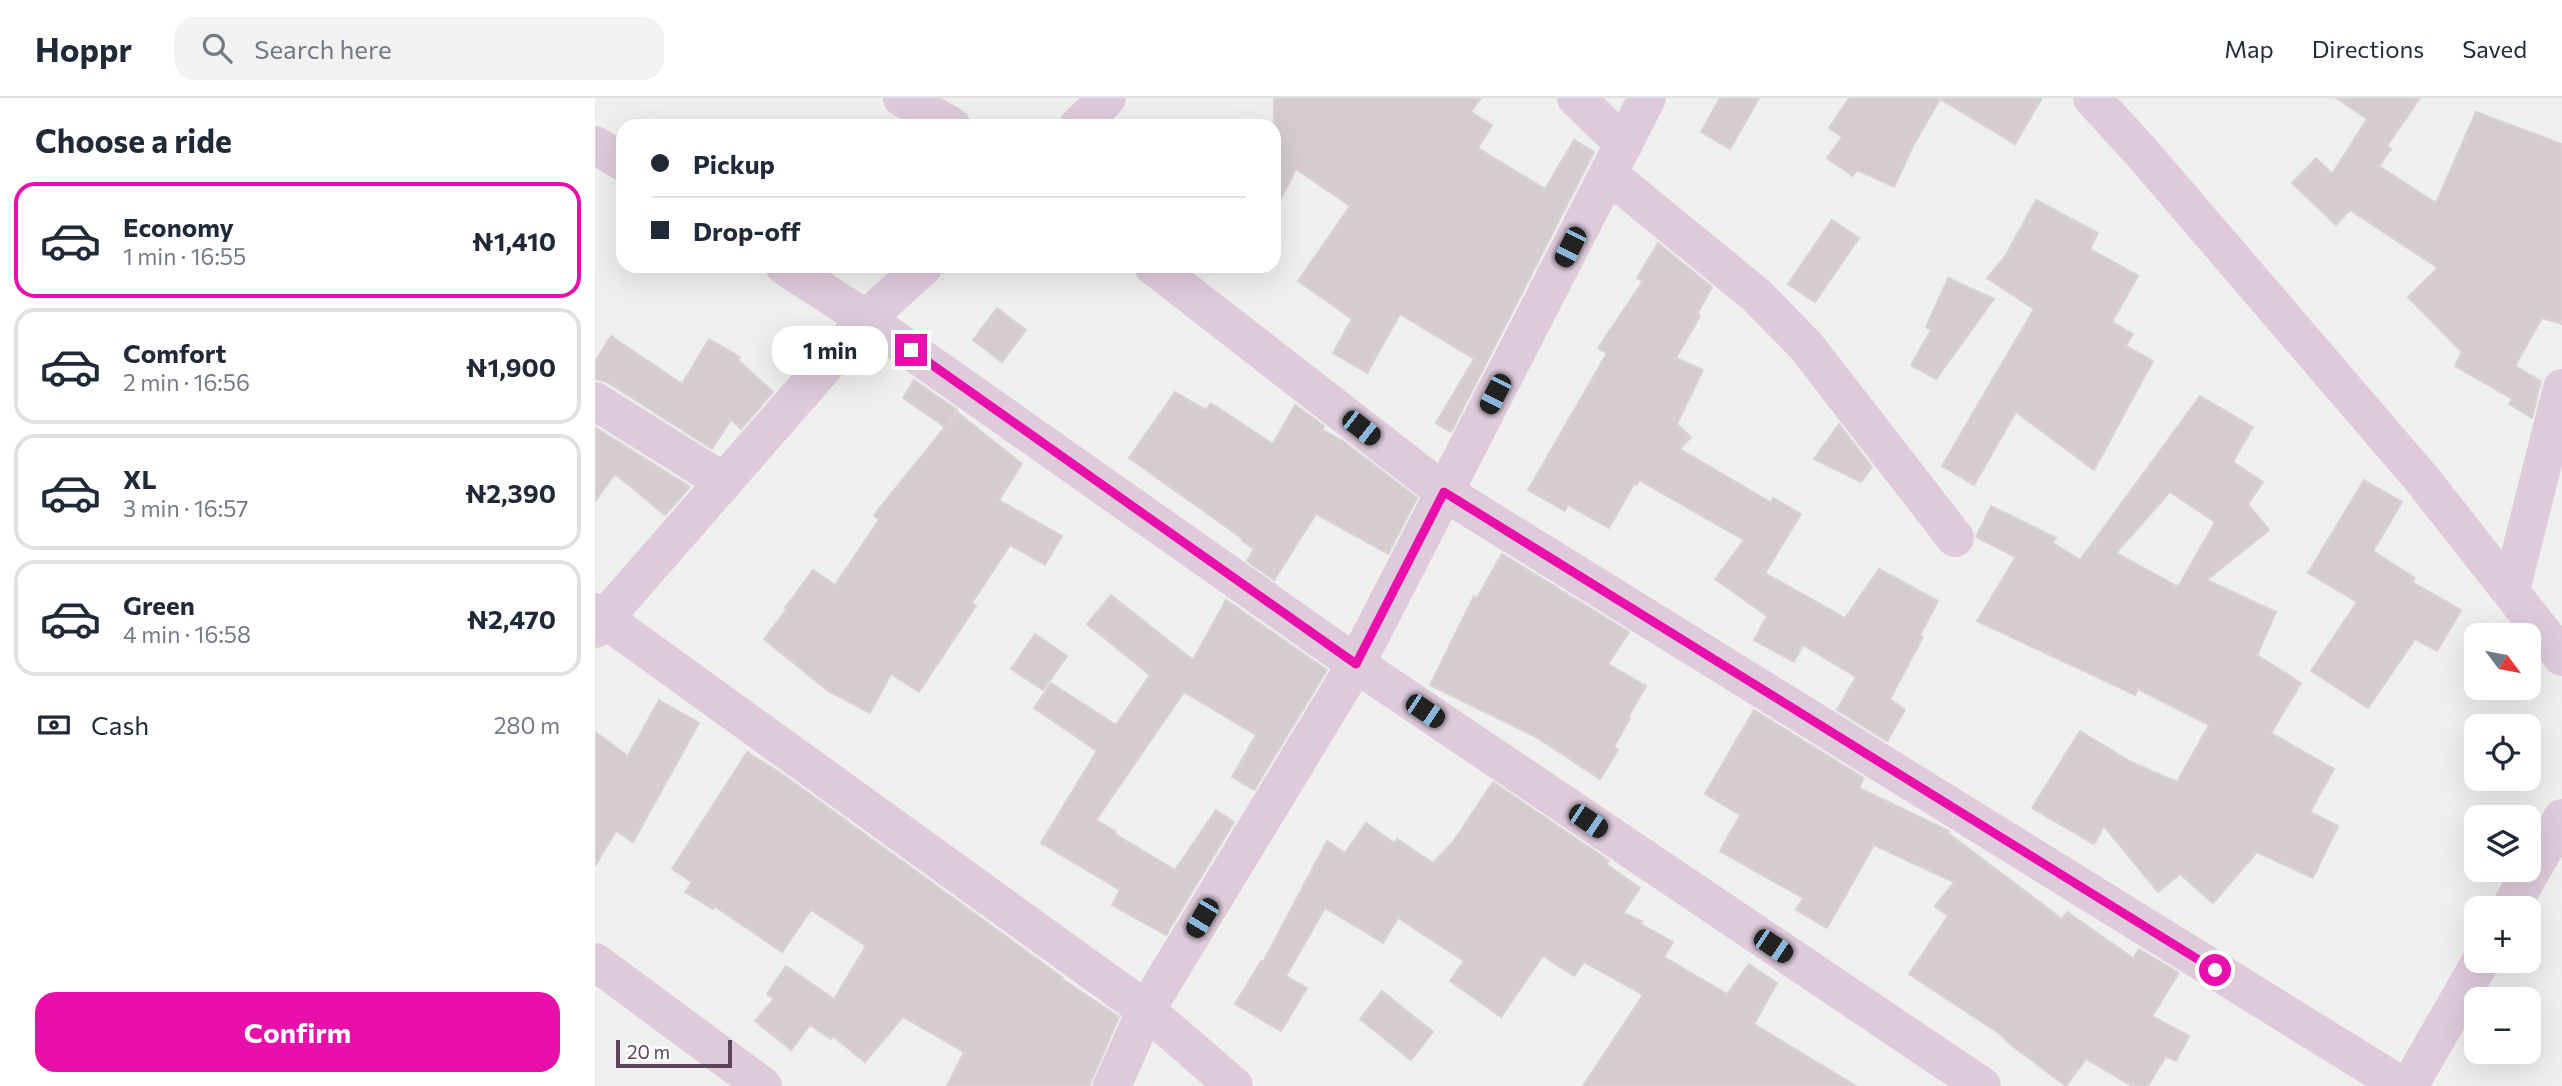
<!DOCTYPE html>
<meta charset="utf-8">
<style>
body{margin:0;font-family:Commissioner,sans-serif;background:#f2f2f3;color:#1f2937;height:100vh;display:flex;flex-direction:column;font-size:26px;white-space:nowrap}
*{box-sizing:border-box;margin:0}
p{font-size:23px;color:#747a83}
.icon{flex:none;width:38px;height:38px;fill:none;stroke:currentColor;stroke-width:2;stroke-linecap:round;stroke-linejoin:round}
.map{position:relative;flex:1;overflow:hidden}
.details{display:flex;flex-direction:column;background:#fff;width:595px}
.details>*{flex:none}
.top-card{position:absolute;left:21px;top:21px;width:665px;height:154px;border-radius:21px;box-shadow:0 7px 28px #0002;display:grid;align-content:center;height:154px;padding:0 35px;background:#fff}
.needle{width:46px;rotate:122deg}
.controls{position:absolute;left:1869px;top:525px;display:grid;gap:14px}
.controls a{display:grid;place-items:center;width:77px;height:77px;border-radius:14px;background:#fff;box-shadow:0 7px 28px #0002;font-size:35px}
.scale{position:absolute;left:21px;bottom:18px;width:116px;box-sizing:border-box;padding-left:7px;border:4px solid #5b4457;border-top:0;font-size:19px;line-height:24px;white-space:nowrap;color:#5b4457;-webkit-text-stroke:5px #fff;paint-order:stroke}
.end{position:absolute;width:32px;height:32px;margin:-16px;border:9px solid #e80fab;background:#fff;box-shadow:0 0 0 4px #fff}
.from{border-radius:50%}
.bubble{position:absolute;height:49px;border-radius:21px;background:#fff;box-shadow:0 7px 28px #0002;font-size:23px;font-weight:700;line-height:49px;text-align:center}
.car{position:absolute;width:21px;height:42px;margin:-21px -10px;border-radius:9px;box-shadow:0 0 5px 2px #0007;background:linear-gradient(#222 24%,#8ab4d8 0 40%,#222 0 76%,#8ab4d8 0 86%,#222 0)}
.top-card b{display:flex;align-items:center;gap:24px;height:66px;font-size:26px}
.top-card b+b{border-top:2px solid #e0e1e3}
.top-card i{width:18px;height:18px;background:#1f2937}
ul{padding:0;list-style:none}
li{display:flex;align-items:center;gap:21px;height:116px;margin:0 14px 10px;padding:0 21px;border:4px solid #e0e1e3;border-radius:21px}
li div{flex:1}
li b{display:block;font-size:26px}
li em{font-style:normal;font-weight:700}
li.active{border-color:#e80fab}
li>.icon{width:63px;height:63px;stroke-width:1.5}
h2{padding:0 35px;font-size:32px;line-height:84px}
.pay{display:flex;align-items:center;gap:18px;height:77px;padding:0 35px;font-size:26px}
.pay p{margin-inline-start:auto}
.action{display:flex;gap:14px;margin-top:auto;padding:14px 35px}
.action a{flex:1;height:80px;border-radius:21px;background:#e80fab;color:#fff;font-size:28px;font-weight:700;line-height:80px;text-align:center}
header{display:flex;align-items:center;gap:42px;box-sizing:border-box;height:98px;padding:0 35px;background:#fff;border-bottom:2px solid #e0e1e3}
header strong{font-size:33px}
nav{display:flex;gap:38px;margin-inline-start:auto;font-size:24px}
.search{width:490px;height:63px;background:#f2f2f3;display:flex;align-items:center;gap:18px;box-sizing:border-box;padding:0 24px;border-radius:21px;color:#747a83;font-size:26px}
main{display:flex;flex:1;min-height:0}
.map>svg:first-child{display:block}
</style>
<header>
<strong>Hoppr</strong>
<div class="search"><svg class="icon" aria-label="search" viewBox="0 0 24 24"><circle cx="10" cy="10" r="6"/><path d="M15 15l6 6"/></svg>Search here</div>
<nav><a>Map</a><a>Directions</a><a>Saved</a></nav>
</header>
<main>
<section class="details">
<h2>Choose a ride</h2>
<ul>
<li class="active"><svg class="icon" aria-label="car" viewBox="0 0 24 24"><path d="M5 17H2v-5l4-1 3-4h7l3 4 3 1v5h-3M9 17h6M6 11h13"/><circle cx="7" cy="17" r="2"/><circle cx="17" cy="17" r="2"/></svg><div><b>Economy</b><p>1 min · 16:55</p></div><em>₦1,410</em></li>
<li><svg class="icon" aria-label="car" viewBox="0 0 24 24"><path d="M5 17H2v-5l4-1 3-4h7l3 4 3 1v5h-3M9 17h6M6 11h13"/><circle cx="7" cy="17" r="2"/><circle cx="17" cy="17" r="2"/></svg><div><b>Comfort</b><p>2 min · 16:56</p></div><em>₦1,900</em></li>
<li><svg class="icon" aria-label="car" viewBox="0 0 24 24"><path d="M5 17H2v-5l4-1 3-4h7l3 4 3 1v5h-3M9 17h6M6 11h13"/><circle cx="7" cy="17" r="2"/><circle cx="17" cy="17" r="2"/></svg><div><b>XL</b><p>3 min · 16:57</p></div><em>₦2,390</em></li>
<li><svg class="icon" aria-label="car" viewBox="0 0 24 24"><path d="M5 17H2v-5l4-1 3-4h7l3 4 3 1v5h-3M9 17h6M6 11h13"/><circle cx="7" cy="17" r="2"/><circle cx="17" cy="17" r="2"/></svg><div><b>Green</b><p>4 min · 16:58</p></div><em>₦2,470</em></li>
</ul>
<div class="pay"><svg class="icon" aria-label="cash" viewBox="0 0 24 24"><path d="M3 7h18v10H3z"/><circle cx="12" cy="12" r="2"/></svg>Cash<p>280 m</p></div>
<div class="action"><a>Confirm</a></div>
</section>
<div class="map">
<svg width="1967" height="988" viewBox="0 0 1967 988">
<rect width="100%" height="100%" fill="#eef0ed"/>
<g fill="#d5ccd1" stroke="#d9d1d5" stroke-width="2" fill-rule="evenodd">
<polygon points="679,0 886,0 876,14 897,27 883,50 950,91 979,42 999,54 856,334 841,325 879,261 805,216 772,275 738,255 757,221 703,183 755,108 701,71 679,115"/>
<polygon points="1125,0 1164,0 1135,51 1106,34"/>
<polygon points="1254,0 1447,0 1420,46 1345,1 1318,48 1299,89 1262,72 1258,78 1232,60 1247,39 1234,30"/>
<polygon points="1741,0 1825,0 1792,48 1796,51 1784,68 1841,105 1881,14 1967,46 1967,226 1947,220 1920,268 1946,283 1937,320 1914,306 1917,301 1860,268 1867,254 1813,199 1843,170 1755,112 1741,127 1697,85 1721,60 1737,76 1772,21"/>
<polygon points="1441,102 1503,135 1495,151 1543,178 1517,224 1538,236 1531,248 1558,263 1499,372 1421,314 1379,387 1347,368 1439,211 1392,180 1411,157"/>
<polygon points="1237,122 1264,140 1220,204 1193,186"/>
<polygon points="1063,145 1117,189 1102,216 1105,218 1081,260 1108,272 1082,326 1096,339 1085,351 1175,404 1178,400 1206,416 1170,475 1250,520 1284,471 1343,503 1325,537 1328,539 1295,601 1310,612 1292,643 1242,612 1261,579 1208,547 1199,564 1159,542 1172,518 1120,481 1149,442 1044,382 1041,387 1039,386 1014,430 973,407 970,413 933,392 1012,255 1003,250 1048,183 1042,180"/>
<polygon points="1353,180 1399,201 1341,281 1316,267 1336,232 1331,229"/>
<polygon points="402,210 431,232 407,264 378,242"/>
<polygon points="16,238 87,286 114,241 145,259 143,262 178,294 146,331 136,322 117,351 12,284 0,281 0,263"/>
<polygon points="319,282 362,312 352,327 362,314 427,366 404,402 467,438 450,467 415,447 377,505 381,508 324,594 296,576 275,615 233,593 169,541 192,511 190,510 218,472 240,487 284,422 279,417 350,329 308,300"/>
<polygon points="580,294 611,312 616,305 678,346 700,307 702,308 729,328 727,332 748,343 822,400 793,456 721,416 679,482 652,463 659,451 647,443 648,441 534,360"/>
<path d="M1605 298 1658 329 1638 364 1668 384 1653 406 1674 432 1612 482 1681 514 1662 557 1706 585 1676 635 1739 671 1715 714 1743 728 1718 780 1662 754 1618 805 1585 776 1563 794 1509 728 1499 746 1437 710 1485 633 1536 664 1582 684 1614 627 1543 591 1540 597 1382 523 1421 459 1381 439 1396 408 1461 440 1458 445 1485 462ZM1575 394 1620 424 1583 489 1521 455Z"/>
<polygon points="1244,326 1277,369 1266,384 1219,361"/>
<polygon points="0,329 95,389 70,417 20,376 0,403"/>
<polygon points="1769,382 1807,404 1778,453 1820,480 1817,484 1866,512 1842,553 1820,541 1773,610 1716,573 1762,504 1713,475"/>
<polygon points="907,456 1034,534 1013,566 1051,588 1033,619 1035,620 1019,649 1023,652 1005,681 941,639 835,587 879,498 882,500"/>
<polygon points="516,497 598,562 631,502 732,572 659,692 637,679 661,637 589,594 501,722 521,734 520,736 580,772 621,712 639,724 571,837 517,807 525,792 446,745 502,653 439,610 456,585 521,627 555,577 492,526"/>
<polygon points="440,536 472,558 448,592 416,571"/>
<polygon points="64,602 104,625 38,744 21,733 0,768 0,634 33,658"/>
<polygon points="1159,612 1269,680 1264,690 1354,733 1353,735 1467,821 1472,814 1538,860 1544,851 1584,875 1557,918 1594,938 1581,963 1571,958 1553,988 1537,988 1491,961 1471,988 1415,946 1405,936 1314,876 1353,818 1340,808 1359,784 1279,747 1232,830 1201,812 1208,800 1125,753 1145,717 1110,696"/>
<polygon points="152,654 187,676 467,879 466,880 524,919 494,988 352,988 369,954 308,919 270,964 238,938 236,941 215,927 196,952 160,923 179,901 172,896 191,868 239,901 271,848 216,812 187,854 119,808 118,811 90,794 97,784 77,771"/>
<polygon points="898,684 1014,763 1011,766 1045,790 1028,815 1047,823 1046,826 1078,844 1069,859 1132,896 1154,866 1182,885 1159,926 1261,988 988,988 1048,897 989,864 979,878 948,858 906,919 855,883 869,863 803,820 788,845 730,810 691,878 712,890 686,933 640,906 666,863 668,864 732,743 750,755 771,725 799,745 802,741 838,765 858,744"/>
<polygon points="787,893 838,934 816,962 765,921"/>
</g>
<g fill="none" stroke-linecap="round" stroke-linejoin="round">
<g stroke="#decadb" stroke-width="38">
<polyline points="307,0 357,28"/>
<polyline points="981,0 1029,46"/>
<polyline points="1497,0 1548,56 1826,380 1967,559"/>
<polyline points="483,28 512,0"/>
<polyline points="0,47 28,64"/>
<polyline points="1013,76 1161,197 1211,248 1360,440"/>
<polyline points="189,168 271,221 761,566 1387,988"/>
<polyline points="558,168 849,394 1807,988"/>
<polyline points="0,303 129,384"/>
<polyline points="1916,492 1967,290"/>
<polyline points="0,514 551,912 639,988"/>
<polyline points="0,531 271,221 329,168"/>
<polyline points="1915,810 1967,720"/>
<polyline points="0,864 168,988"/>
<polyline points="1814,988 1886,863"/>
</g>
<polyline stroke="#decadb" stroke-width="38" points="517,988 551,912 761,566 1052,0"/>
</g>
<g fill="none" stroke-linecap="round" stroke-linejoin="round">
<polyline stroke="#e80fab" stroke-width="9" points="316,252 761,566 849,394 1620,872"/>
</g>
</svg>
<div class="controls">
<a><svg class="needle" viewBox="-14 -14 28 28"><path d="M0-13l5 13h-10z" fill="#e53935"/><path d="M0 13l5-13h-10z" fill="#747a83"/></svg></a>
<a><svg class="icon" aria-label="locate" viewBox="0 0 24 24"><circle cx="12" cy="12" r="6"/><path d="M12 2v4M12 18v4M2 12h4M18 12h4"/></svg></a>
<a><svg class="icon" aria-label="layers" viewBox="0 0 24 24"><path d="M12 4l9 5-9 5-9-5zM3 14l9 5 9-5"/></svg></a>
<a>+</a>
<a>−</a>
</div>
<div class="scale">20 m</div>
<i class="end from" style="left:1620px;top:872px"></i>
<i class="end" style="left:316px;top:252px"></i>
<div class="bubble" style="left:177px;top:228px;width:116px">1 min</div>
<i class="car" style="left:975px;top:149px;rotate:207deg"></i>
<i class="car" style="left:900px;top:296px;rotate:207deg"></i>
<i class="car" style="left:766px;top:330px;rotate:128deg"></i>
<i class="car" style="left:830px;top:613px;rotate:124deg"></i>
<i class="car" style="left:993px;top:723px;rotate:124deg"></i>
<i class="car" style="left:607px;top:820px;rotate:211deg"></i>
<i class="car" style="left:1178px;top:848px;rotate:124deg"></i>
<div class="top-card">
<b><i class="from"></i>Pickup</b>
<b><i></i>Drop-off</b>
</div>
</div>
</main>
